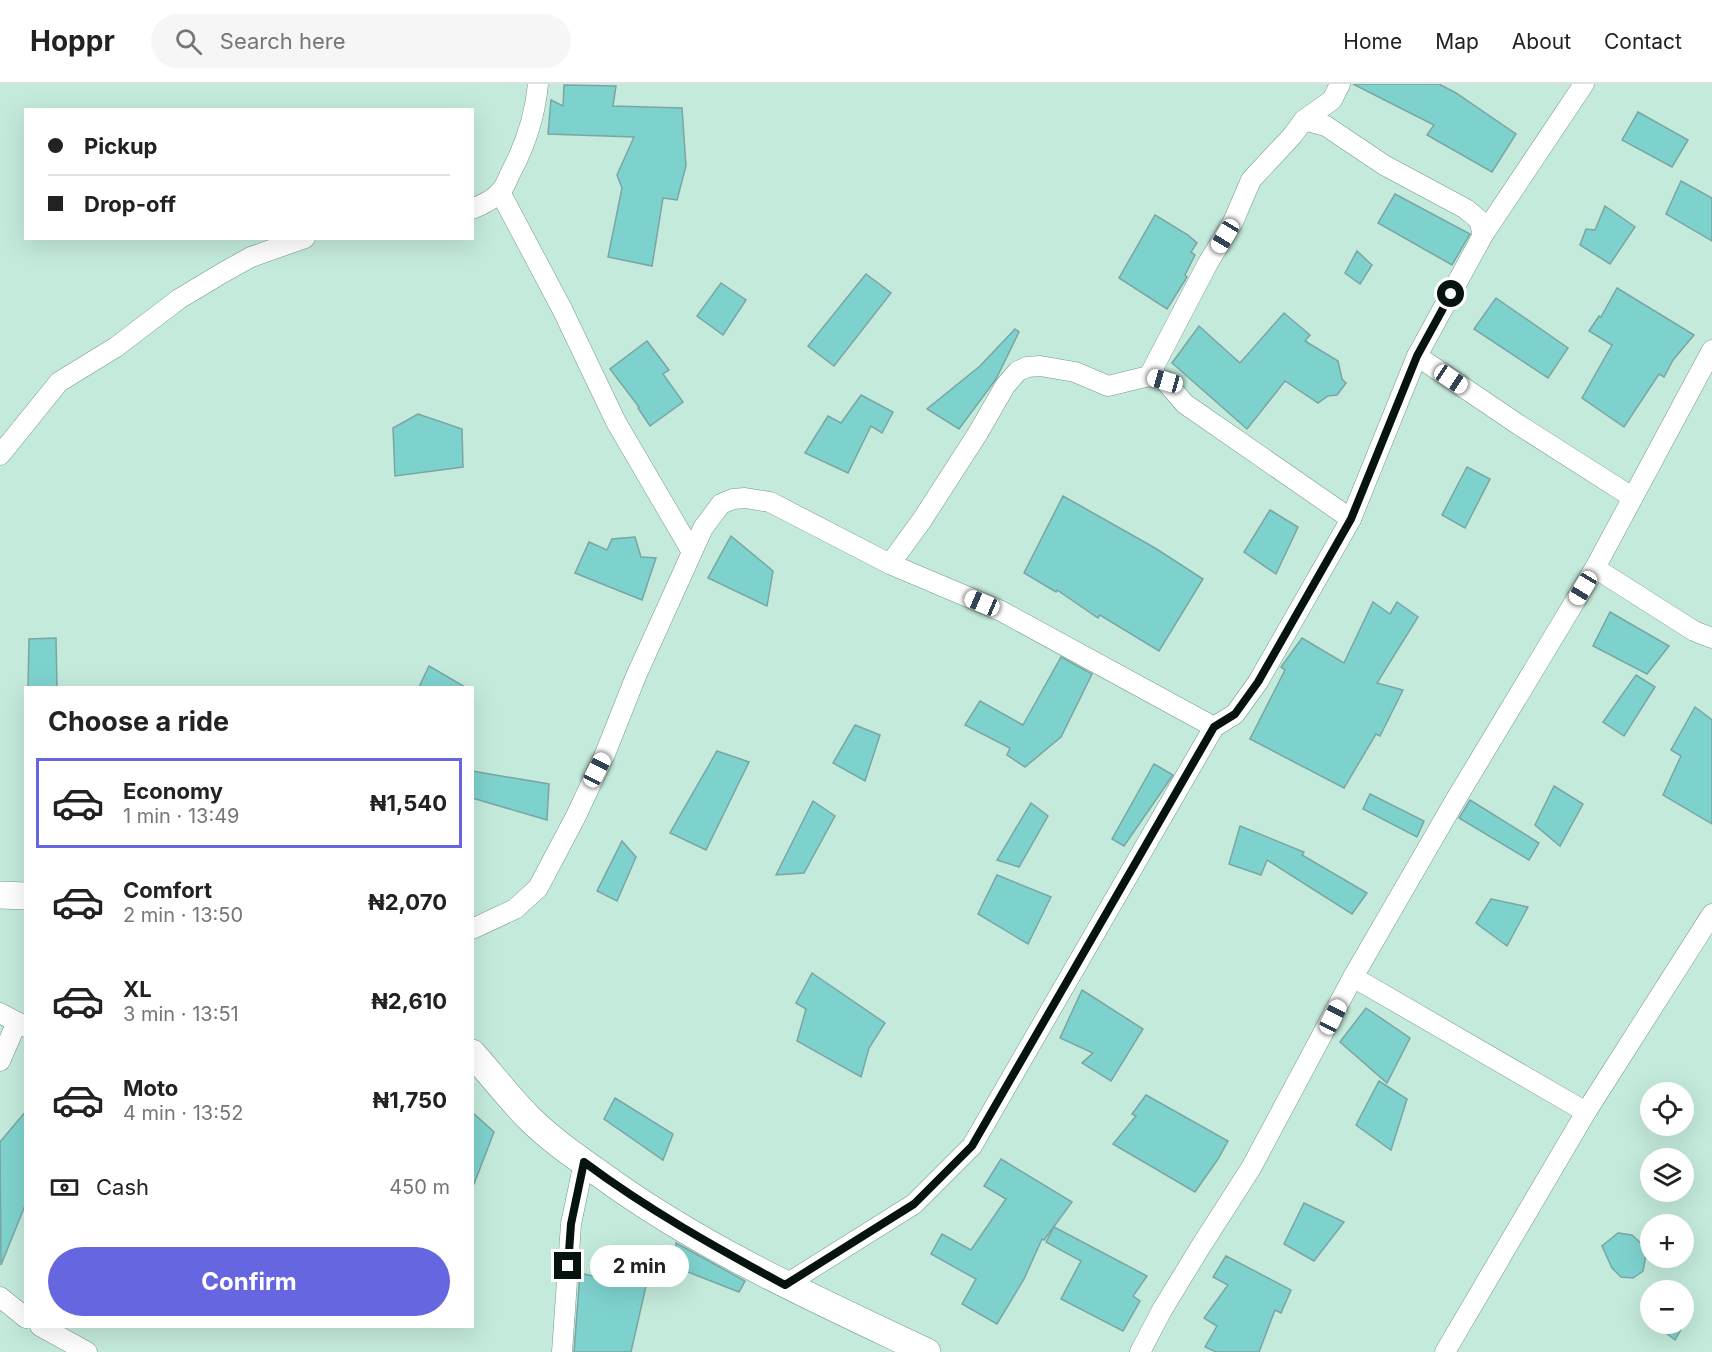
<!DOCTYPE html>
<meta charset="utf-8">
<style>
body{margin:0;font-family:Inter,sans-serif;background:#f6f6f6;color:#222;height:100vh;display:flex;flex-direction:column;font-size:22px;white-space:nowrap}
*{box-sizing:border-box;margin:0}
p{font-size:20px;color:#767676}
.icon{flex:none;width:33px;height:33px;fill:none;stroke:currentColor;stroke-width:2;stroke-linecap:round;stroke-linejoin:round}
.map{position:relative;flex:1;overflow:hidden}
.panel{position:absolute;left:24px;top:602px;width:450px;height:642px;display:flex;flex-direction:column;background:#fff;border-radius:0px;box-shadow:0 6px 24px #0002}
.panel>*{flex:none}
.banner{position:absolute;left:24px;top:24px;width:450px;height:132px;border-radius:0px;box-shadow:0 6px 24px #0002;display:grid;align-content:center;height:132px;padding:0 24px;background:#fff}
.buttons{position:absolute;left:1640px;top:998px;display:grid;gap:12px}
.buttons a{display:grid;place-items:center;width:54px;height:54px;border-radius:50%;background:#fff;box-shadow:0 6px 24px #0002;font-size:30px}
.end{position:absolute;width:27px;height:27px;margin:-14px;border:8px solid #06130f;background:#fff;box-shadow:0 0 0 3px #fff}
.from{border-radius:50%}
.bubble{position:absolute;height:42px;border-radius:21px;background:#fff;box-shadow:0 6px 24px #0002;font-size:20px;font-weight:700;line-height:42px;text-align:center}
.car{position:absolute;width:18px;height:36px;margin:-18px -9px;border-radius:8px;box-shadow:0 0 4px 2px #0007;background:linear-gradient(#fff 24%,#345 0 40%,#fff 0 76%,#345 0 86%,#fff 0)}
.banner b{display:flex;align-items:center;gap:21px;height:57px;font-size:22px}
.banner b+b{border-top:2px solid #e0e0e0}
.banner i{width:15px;height:15px;background:#222}
ul{padding:0;list-style:none}
li{display:flex;align-items:center;gap:18px;height:90px;margin:0 12px 9px;padding:0 12px;border:3px solid transparent;border-radius:0px}
li div{flex:1}
li b{display:block;font-size:22px}
li em{font-style:normal;font-weight:700}
li.current{border-color:#6667e0}
li>.icon{width:54px;height:54px;stroke-width:1.5}
h2{padding:0 24px;font-size:27px;line-height:72px}
.pay{display:flex;align-items:center;gap:15px;height:66px;padding:0 24px;font-size:22px}
.pay p{margin-inline-start:auto}
.action{display:flex;gap:12px;margin-top:auto;padding:12px 24px}
.action a{flex:1;height:69px;border-radius:36px;background:#6667e0;color:#fff;font-size:24px;font-weight:700;line-height:69px;text-align:center}
header{display:flex;align-items:center;gap:36px;box-sizing:border-box;height:84px;padding:0 30px;background:#fff;border-bottom:2px solid #e0e0e0}
header strong{font-size:28px}
nav{display:flex;gap:33px;margin-inline-start:auto;font-size:21px}
.search{width:420px;height:54px;background:#f6f6f6;display:flex;align-items:center;gap:15px;box-sizing:border-box;padding:0 21px;border-radius:33px;color:#767676;font-size:22px}
.map>svg:first-child{display:block}
</style>
<header>
<strong>Hoppr</strong>
<div class="search"><svg class="icon" aria-label="search" viewBox="0 0 24 24"><circle cx="10" cy="10" r="6"/><path d="M15 15l6 6"/></svg>Search here</div>
<nav><a>Home</a><a>Map</a><a>About</a><a>Contact</a></nav>
</header>
<div class="map">
<svg width="1712" height="1268" viewBox="0 0 1712 1268">
<rect width="100%" height="100%" fill="#c3eadb"/>
<g fill="#7ed2ce" stroke="#7ba5a3" stroke-width="1.5">
<polygon points="1353,0 1439,0 1456,9 1516,50 1492,88 1427,51 1434,41"/>
<polygon points="564,1 616,2 613,22 682,24 686,82 677,116 663,114 652,182 608,173 622,104 617,91 634,53 548,50 551,16 563,22"/>
<polygon points="1638,28 1688,56 1672,83 1622,56"/>
<polygon points="1681,97 1712,114 1712,157 1666,130"/>
<polygon points="1395,110 1470,150 1452,181 1378,139"/>
<polygon points="1605,122 1635,143 1610,180 1580,161 1586,145 1595,146"/>
<polygon points="1155,131 1188,151 1197,159 1191,168 1195,171 1185,191 1187,193 1167,225 1119,194"/>
<polygon points="1357,167 1372,181 1360,200 1345,189"/>
<polygon points="866,190 891,209 834,282 808,262"/>
<polygon points="721,199 746,216 723,251 697,232"/>
<polygon points="1617,204 1694,251 1673,276 1664,293 1659,290 1624,343 1582,314 1612,261 1589,247 1599,232 1601,233"/>
<polygon points="1496,214 1568,264 1548,294 1474,245"/>
<polygon points="1284,229 1310,251 1305,257 1338,277 1342,295 1346,299 1337,311 1328,312 1318,319 1285,297 1247,345 1172,279 1199,242 1240,279"/>
<polygon points="1015,245 1019,248 996,295 959,345 927,325 980,282"/>
<polygon points="647,257 669,286 663,290 683,318 650,342 638,324 639,323 610,285"/>
<polygon points="861,311 893,328 882,349 871,342 848,389 805,369 828,332 841,339"/>
<polygon points="418,330 462,345 463,383 395,392 393,344"/>
<polygon points="1467,383 1490,395 1465,444 1442,431"/>
<polygon points="1063,412 1155,464 1203,495 1159,567 1100,531 1098,534 1057,506 1056,508 1024,489"/>
<polygon points="1270,426 1298,443 1276,490 1244,468"/>
<polygon points="731,452 773,487 767,522 708,494"/>
<polygon points="635,453 641,473 656,474 642,516 575,489 589,458 607,466 612,455"/>
<polygon points="1373,518 1390,530 1397,518 1418,533 1377,599 1403,606 1380,652 1376,650 1344,704 1250,655 1285,586 1281,583 1302,554 1344,579"/>
<polygon points="1610,528 1669,562 1647,590 1593,562"/>
<polygon points="56,554 57,603 28,603 29,555"/>
<polygon points="1061,573 1092,590 1061,653 1025,683 1007,671 1010,664 965,641 980,617 1023,641"/>
<polygon points="429,582 465,603 419,603"/>
<polygon points="1636,591 1655,603 1624,652 1603,638"/>
<polygon points="1695,623 1712,636 1712,740 1663,711 1681,672 1671,666"/>
<polygon points="855,641 880,651 865,697 833,679"/>
<polygon points="717,667 749,678 706,766 670,749"/>
<polygon points="1154,680 1173,691 1124,762 1112,755"/>
<polygon points="472,687 549,700 547,736 472,714"/>
<polygon points="1554,702 1583,720 1560,762 1535,741"/>
<polygon points="1370,710 1424,737 1417,753 1363,725"/>
<polygon points="1470,716 1539,759 1529,776 1459,734"/>
<polygon points="813,717 835,732 804,789 776,791"/>
<polygon points="1031,719 1048,732 1019,783 997,776"/>
<polygon points="1240,742 1304,768 1302,771 1367,809 1352,830 1267,776 1261,791 1229,780"/>
<polygon points="622,757 636,773 617,817 597,807"/>
<polygon points="997,791 1051,813 1028,860 978,830"/>
<polygon points="1491,815 1528,823 1507,862 1476,839"/>
<polygon points="812,889 885,939 869,964 861,993 797,957 806,925 796,919"/>
<polygon points="1082,906 1143,945 1111,997 1082,979 1093,969 1060,954"/>
<polygon points="1366,924 1410,954 1387,999 1340,958"/>
<polygon points="1379,997 1407,1015 1391,1066 1356,1041"/>
<polygon points="1146,1011 1228,1057 1218,1075 1195,1108 1113,1060 1136,1032 1132,1030"/>
<polygon points="615,1014 673,1050 663,1076 604,1035"/>
<polygon points="26,1027 26,1119 1,1181 0,1058"/>
<polygon points="472,1028 494,1048 474,1100 472,1100"/>
<polygon points="1001,1075 1072,1118 1044,1156 1042,1155 1024,1195 997,1240 962,1220 976,1195 931,1170 942,1150 971,1166 1006,1115 984,1102"/>
<polygon points="1304,1119 1344,1138 1314,1177 1284,1160"/>
<polygon points="1054,1143 1147,1192 1133,1212 1140,1217 1123,1247 1061,1215 1081,1177 1046,1158"/>
<polygon points="1618,1149 1632,1151 1647,1165 1643,1187 1633,1194 1621,1193 1612,1184 1602,1162"/>
<polygon points="676,1159 745,1197 739,1208 675,1183"/>
<polygon points="1226,1172 1291,1206 1281,1229 1275,1226 1259,1268 1216,1268 1205,1263 1217,1242 1204,1234 1228,1201 1213,1193"/>
<polygon points="580,1189 609,1196 610,1193 646,1202 631,1268 574,1268"/>
<polygon points="1683,1235 1686,1237 1675,1256 1653,1239 1683,1239"/>
</g>
<g fill="none" stroke-linecap="round" stroke-linejoin="round">
<g stroke="#75998c" stroke-width="21">
<g id="street">
<polyline points="1304,36 1332,16 1340,0"/>
<polyline points="500,108 562,225 616,338 692,468"/>
<path d="M472 125C482 121 493 116 500 108 505 103 508 94 511 88 526 60 535 32 538 0"/>
<polyline points="1417,272 1519,341 1632,413"/>
<polyline points="1149,292 1208,179 1233,138 1251,96 1292,52 1304,36 1326,42 1384,81 1466,125 1479,136 1483,151"/>
<polyline points="0,371 59,298 116,263 179,215 224,188 251,173 305,154"/>
<polyline points="890,480 922,436 978,349 1005,302 1018,287 1027,283 1040,282 1075,288 1108,302 1149,292 1165,297 1185,320 1351,435"/>
<polyline points="1595,484 1694,547 1712,554"/>
<polyline points="472,845 515,825 538,804 576,732 605,670 636,592 703,444 721,420 733,415 745,414 770,418 890,480 1001,527 1214,643"/>
<polyline points="1353,893 1586,1028"/>
<polyline points="0,929 26,943"/>
<polyline points="0,977 17,938"/>
<polyline points="785,1201 914,1120 972,1062 1214,643 1235,630 1258,598 1351,435 1417,272 1483,151 1584,0"/>
<polyline points="0,1213 26,1234"/>
<polyline points="40,1242 87,1268"/>
<polyline points="562,1268 571,1140 584,1078"/>
<polyline points="1140,1268 1162,1226 1201,1162 1251,1084 1353,893 1456,715 1595,484 1712,266"/>
<polyline points="1445,1268 1586,1028 1712,830"/>
</g>
</g>
<g stroke="#75998c" stroke-width="28">
<g id="secondary">
<polyline points="0,811 26,812"/>
<path d="M472 969C491 990 509 1014 529 1034 550 1055 576 1073 600 1090 701 1164 815 1215 927 1268"/>
</g>
</g>
<use href="#street" stroke="#fff" stroke-width="20"/>
<use href="#secondary" stroke="#fff" stroke-width="27"/>
</g>
<g fill="none" stroke-linecap="round" stroke-linejoin="round">
<path stroke="#06130f" stroke-width="8" d="M568 1182 571 1140 584 1078C647 1125 715 1163 785 1201L914 1120 972 1062 1214 643 1235 630 1258 598 1351 435 1417 272 1451 210"/>
</g>
</svg>
<div class="buttons">
<a><svg class="icon" aria-label="locate" viewBox="0 0 24 24"><circle cx="12" cy="12" r="6"/><path d="M12 2v4M12 18v4M2 12h4M18 12h4"/></svg></a>
<a><svg class="icon" aria-label="layers" viewBox="0 0 24 24"><path d="M12 4l9 5-9 5-9-5zM3 14l9 5 9-5"/></svg></a>
<a>+</a>
<a>−</a>
</div>
<i class="end from" style="left:1451px;top:210px"></i>
<i class="end" style="left:568px;top:1182px"></i>
<div class="bubble" style="left:590px;top:1161px;width:99px">2 min</div>
<i class="car" style="left:1225px;top:152px;rotate:211deg"></i>
<i class="car" style="left:1451px;top:295px;rotate:124deg"></i>
<i class="car" style="left:1165px;top:297px;rotate:286deg"></i>
<i class="car" style="left:1583px;top:504px;rotate:211deg"></i>
<i class="car" style="left:982px;top:519px;rotate:293deg"></i>
<i class="car" style="left:597px;top:686px;rotate:27deg"></i>
<i class="car" style="left:1333px;top:933px;rotate:27deg"></i>
<div class="banner">
<b><i class="from"></i>Pickup</b>
<b><i></i>Drop-off</b>
</div>
<section class="panel">
<h2>Choose a ride</h2>
<ul>
<li class="current"><svg class="icon" aria-label="car" viewBox="0 0 24 24"><path d="M5 17H2v-5l4-1 3-4h7l3 4 3 1v5h-3M9 17h6M6 11h13"/><circle cx="7" cy="17" r="2"/><circle cx="17" cy="17" r="2"/></svg><div><b>Economy</b><p>1 min · 13:49</p></div><em>₦1,540</em></li>
<li><svg class="icon" aria-label="car" viewBox="0 0 24 24"><path d="M5 17H2v-5l4-1 3-4h7l3 4 3 1v5h-3M9 17h6M6 11h13"/><circle cx="7" cy="17" r="2"/><circle cx="17" cy="17" r="2"/></svg><div><b>Comfort</b><p>2 min · 13:50</p></div><em>₦2,070</em></li>
<li><svg class="icon" aria-label="car" viewBox="0 0 24 24"><path d="M5 17H2v-5l4-1 3-4h7l3 4 3 1v5h-3M9 17h6M6 11h13"/><circle cx="7" cy="17" r="2"/><circle cx="17" cy="17" r="2"/></svg><div><b>XL</b><p>3 min · 13:51</p></div><em>₦2,610</em></li>
<li><svg class="icon" aria-label="car" viewBox="0 0 24 24"><path d="M5 17H2v-5l4-1 3-4h7l3 4 3 1v5h-3M9 17h6M6 11h13"/><circle cx="7" cy="17" r="2"/><circle cx="17" cy="17" r="2"/></svg><div><b>Moto</b><p>4 min · 13:52</p></div><em>₦1,750</em></li>
</ul>
<div class="pay"><svg class="icon" aria-label="cash" viewBox="0 0 24 24"><path d="M3 7h18v10H3z"/><circle cx="12" cy="12" r="2"/></svg>Cash<p>450 m</p></div>
<div class="action"><a>Confirm</a></div>
</section>
</div>
